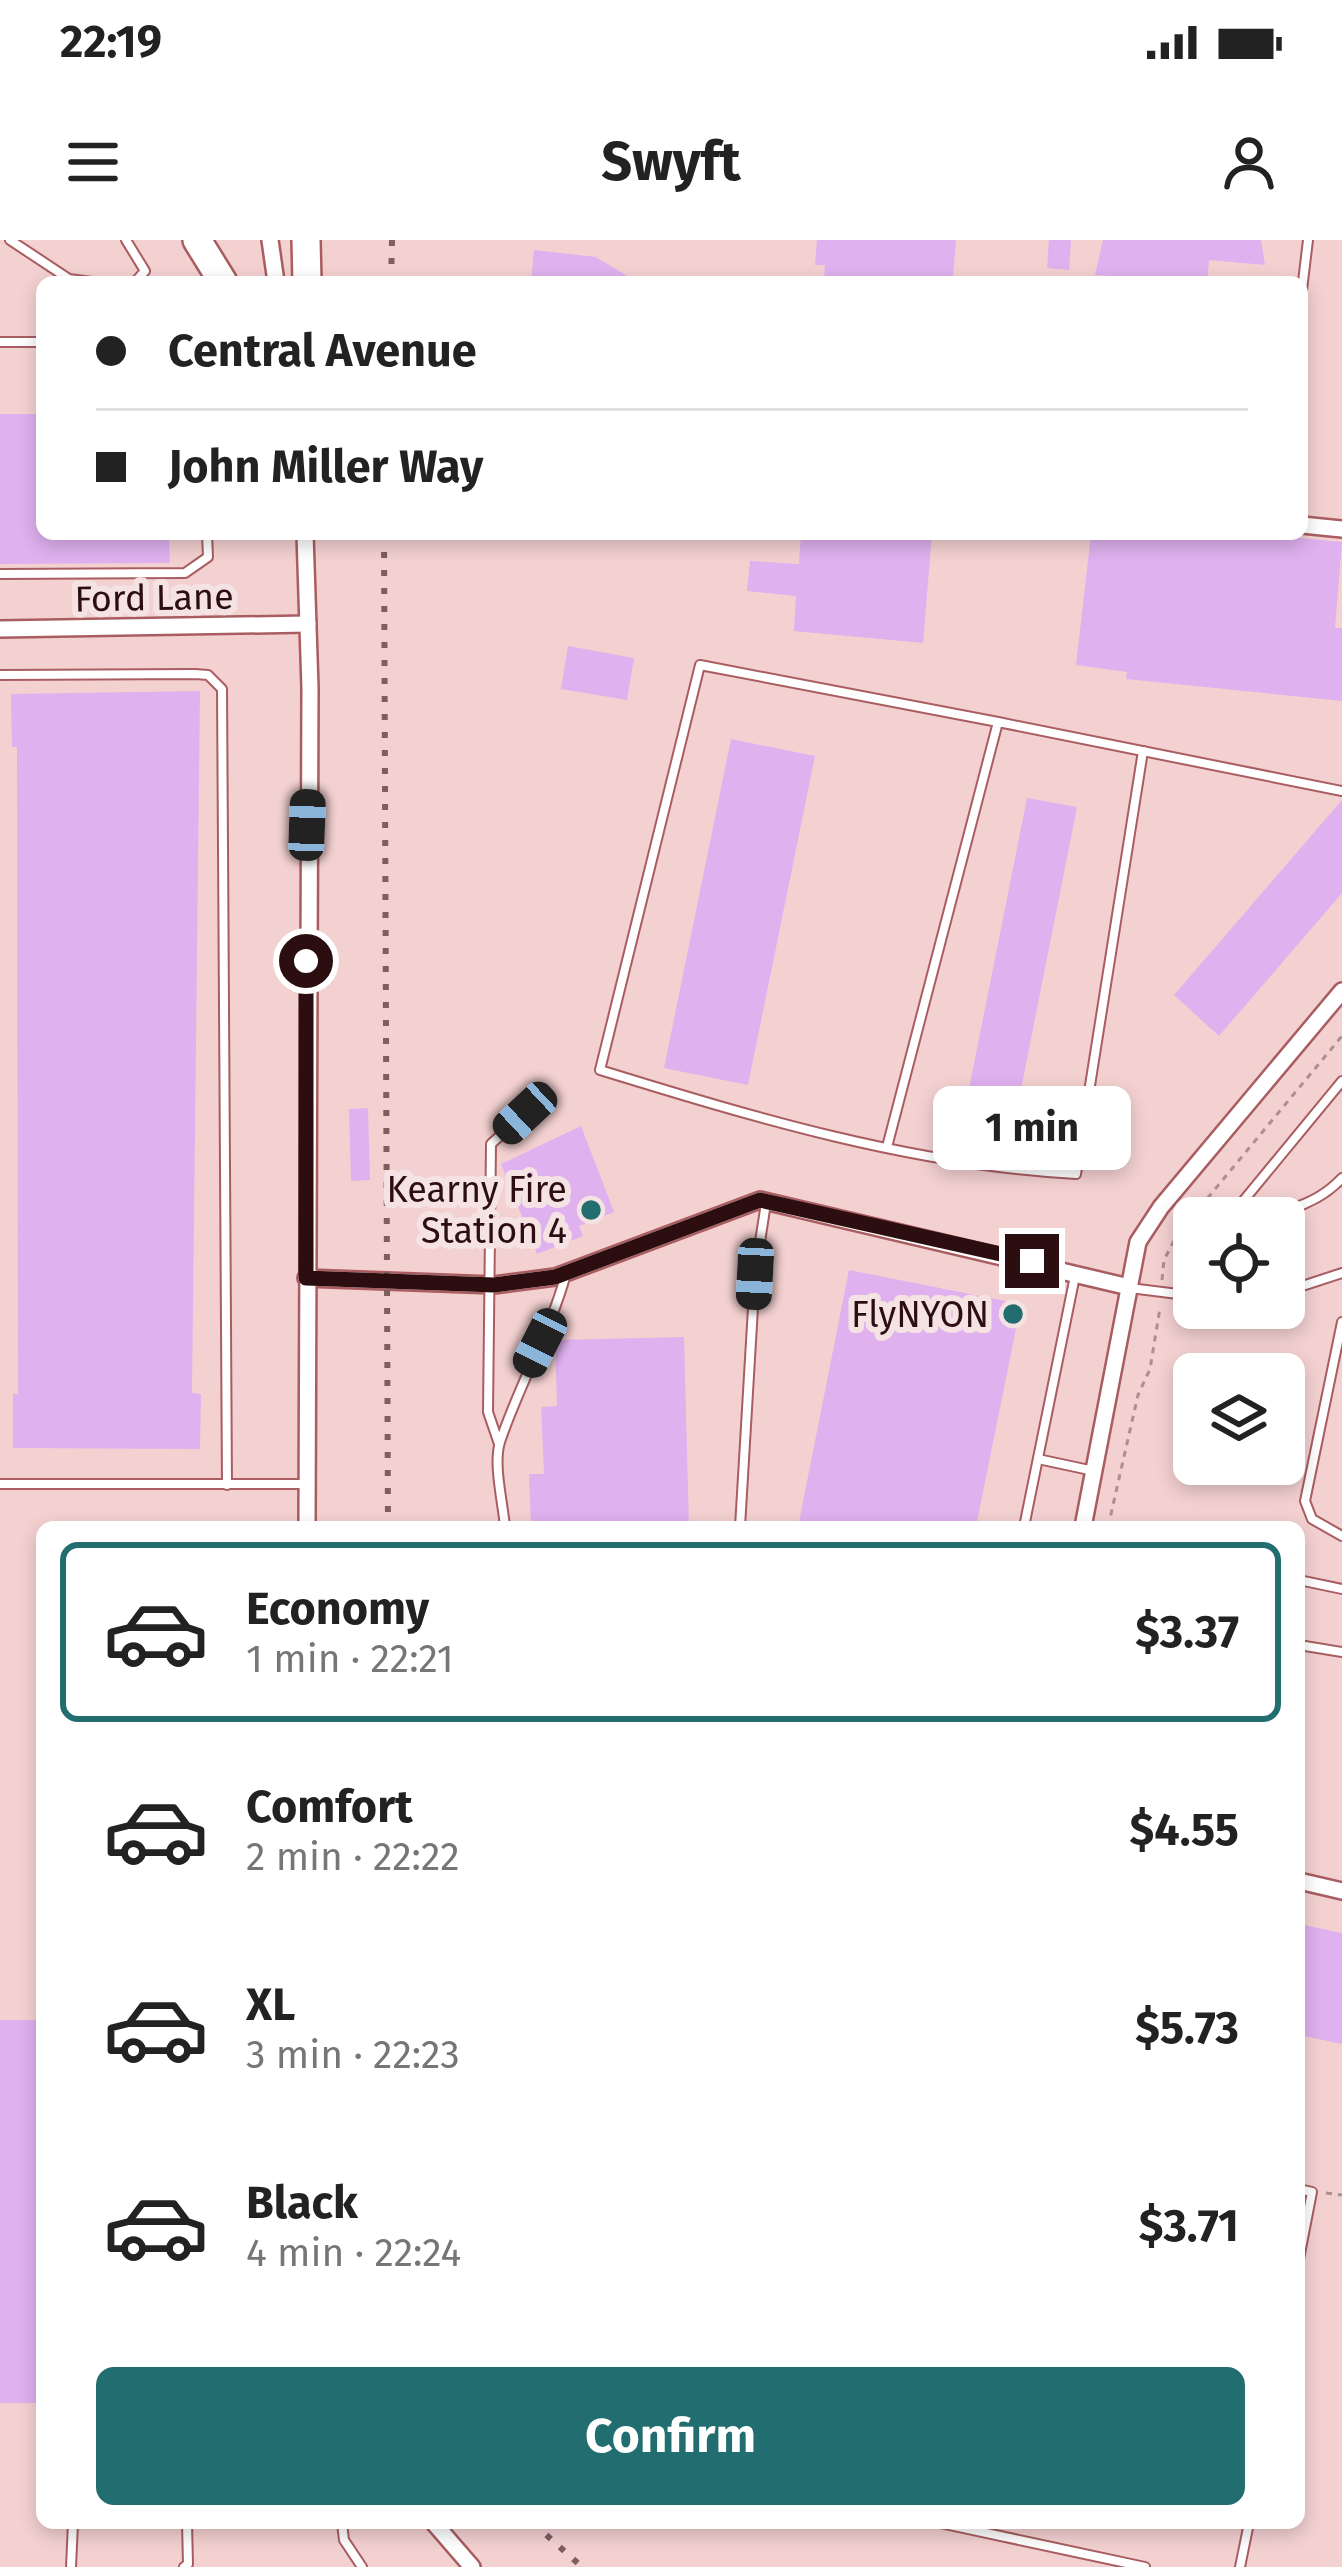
<!DOCTYPE html>
<meta charset="utf-8">
<style>
body{margin:0;font-family:"Fira Sans",sans-serif;background:#f2f2f2;color:#222;height:100vh;display:flex;flex-direction:column;font-size:45px;white-space:nowrap}
*{box-sizing:border-box;margin:0}
p{font-size:39px;color:#767676}
.icon{flex:none;width:66px;height:66px;fill:none;stroke:currentColor;stroke-width:2;stroke-linecap:round;stroke-linejoin:round}
.map{position:relative;flex:1;overflow:hidden}
.side{position:absolute;left:36px;top:1281px;width:1269px;height:1008px;display:flex;flex-direction:column;background:#fff;border-radius:18px;box-shadow:0 6px 18px #0003}
.side>*{flex:none}
.hud{position:absolute;left:36px;top:36px;width:1272px;height:264px;border-radius:18px;box-shadow:0 6px 18px #0003;display:grid;align-content:center;height:264px;padding:0 60px;background:#fff}
.fabs{position:absolute;left:1173px;top:957px;display:grid;gap:24px}
.fabs a{display:grid;place-items:center;width:132px;height:132px;border-radius:18px;background:#fff;box-shadow:0 6px 18px #0003;font-size:60px}
.end{position:absolute;width:54px;height:54px;margin:-27px;border:15px solid #2c0e10;background:#fff;box-shadow:0 0 0 6px #fff}
.from{border-radius:50%}
.bubble{position:absolute;height:84px;border-radius:18px;background:#fff;box-shadow:0 6px 18px #0003;font-size:39px;font-weight:700;line-height:84px;text-align:center}
.car{position:absolute;width:36px;height:72px;margin:-36px -18px;border-radius:15px;box-shadow:0 0 9px 3px #0007;background:linear-gradient(#222 24%,#8ab4d8 0 40%,#222 0 76%,#8ab4d8 0 86%,#222 0)}
.hud b{display:flex;align-items:center;gap:42px;height:114px;font-size:45px}
.hud b+b{border-top:3px solid #e0e0e0}
.hud i{width:30px;height:30px;background:#222}
ul{padding:21px 0 0;list-style:none}
li{display:flex;align-items:center;gap:36px;height:180px;margin:0 24px 18px;padding:0 36px;border:6px solid transparent;border-radius:18px}
li div{flex:1}
li b{display:block;font-size:45px}
li em{font-style:normal;font-weight:700}
li.active{border-color:#216d6f}
li>.icon{width:108px;height:108px;stroke-width:1.5}
.primary-button{display:flex;gap:24px;margin-top:auto;padding:24px 60px}
.primary-button a{flex:1;height:138px;border-radius:18px;background:#216d6f;color:#fff;font-size:48px;font-weight:700;line-height:138px;text-align:center}
.status{display:flex;justify-content:space-between;align-items:center;height:84px;padding:0 60px;background:#fff;direction:ltr}
.status svg{height:33px;fill:currentColor}
header{display:flex;justify-content:space-between;align-items:center;height:156px;padding:0 60px;background:#fff;font-size:54px;font-weight:700}
.map>svg:first-child{display:block}
</style>
<div class="status"><b>22:19</b><svg viewBox="0 0 49 12"><path d="M0 12V9h3v3zM5 12V6h3v6zM10 12V3h3v9zM15 12V0h3v12zM26 1h20v11H26zM47 4h2v5h-2z"/></svg></div>
<header><svg class="icon" aria-label="menu" viewBox="0 0 24 24"><path d="M4 6h16M4 12h16M4 18h16"/></svg>Swyft<svg class="icon" aria-label="person" viewBox="0 0 24 24"><circle cx="12" cy="8" r="4"/><path d="M4 21q1-7 8-7t8 7"/></svg></header>
<div class="map">
<svg width="1342" height="2327" viewBox="0 0 1342 2327">
<rect width="100%" height="100%" fill="#f4d1d1"/>
<g fill="#dfb1ef">
<polygon points="817,0 956,0 953,37 944,36 944,42 824,40 825,25 815,25"/>
<polygon points="1049,0 1071,0 1069,30 1047,28"/>
<polygon points="1103,0 1261,0 1265,25 1209,20 1207,42 1095,35"/>
<polygon points="534,10 596,17 637,42 531,42"/>
<polygon points="0,174 42,174 42,294 169,294 170,323 0,324"/>
<polygon points="801,294 932,294 923,403 794,391 796,356 747,351 750,321 799,324"/>
<polygon points="1091,294 1261,294 1342,302 1335,388 1342,388 1342,461 1126,439 1127,432 1076,425"/>
<polygon points="568,406 634,418 627,460 561,449"/>
<polygon points="200,451 192,1153 201,1154 200,1209 13,1208 13,1154 18,1154 17,507 12,507 11,454"/>
<polygon points="731,499 815,516 748,845 664,828"/>
<polygon points="1027,558 1077,567 1008,915 958,904"/>
<polygon points="1342,560 1342,653 1219,796 1174,755"/>
<polygon points="368,868 370,940 351,941 349,869"/>
<polygon points="581,886 614,972 579,986 583,996 537,1014 501,924"/>
<polygon points="849,1030 1021,1064 976,1287 798,1287"/>
<polygon points="684,1097 689,1287 531,1287 529,1234 544,1234 541,1167 557,1166 555,1100"/>
<polygon points="1299,1684 1342,1693 1342,1804 1299,1795"/>
<rect x="0" y="1780" width="42" height="383"/>
</g>
<g fill="none" stroke-linecap="round" stroke-linejoin="round">
<g stroke="#a95d61" stroke-width="12">
<g id="lane">
<polyline points="10,0 69,39 92,42"/>
<polyline points="126,0 145,31 135,42"/>
<polyline points="1302,50 1308,0"/>
<polyline points="0,102 42,102"/>
<polyline points="0,334 185,333 208,317 207,294"/>
<polyline points="0,435 195,434 208,435 222,449 227,1245"/>
<polyline points="998,482 1342,551"/>
<path d="M1342 841 1230 977C1272 975 1312 970 1342 938"/>
<path d="M887 907 998 482 700 425 600 830C756 878 912 925 1076 934L1143 511"/>
<polyline points="1130,1048 1194,1056"/>
<polyline points="1284,1052 1342,1033"/>
<polyline points="1342,1082 1305,1261 1312,1279 1342,1296"/>
<polyline points="499,1204 488,1172 491,904 525,873"/>
<polyline points="1038,1219 1094,1231"/>
<polyline points="0,1244 304,1244"/>
<path d="M505 1287C503 1263 493 1224 500 1202 519 1145 550 1092 566 1034"/>
<polyline points="740,1287 755,1034 766,963"/>
<polyline points="1024,1287 1075,1036"/>
<polyline points="1299,1340 1342,1349"/>
<polyline points="1299,1405 1342,1412"/>
<polyline points="1299,1949 1312,1952 1299,2019"/>
<polyline points="342,2283 344,2300 362,2327"/>
<polyline points="940,2283 1145,2327"/>
<polyline points="71,2327 73,2283"/>
<polyline points="184,2327 188,2324 187,2283"/>
<polyline points="1240,2327 1249,2283"/>
</g>
</g>
<g stroke="#a95d61" stroke-width="20">
<g id="street">
<polyline points="270,0 276,42"/>
<polyline points="1302,285 1342,289"/>
<polyline points="305,294 310,448 307,1287"/>
<polyline points="0,389 308,384"/>
<polyline points="306,1038 494,1045 555,1037 760,960 1129,1047"/>
<polyline points="1083,1287 1138,1002 1161,967 1342,751"/>
<polyline points="1299,1641 1342,1651"/>
<polyline points="434,2283 472,2327"/>
</g>
</g>
<g stroke="#a95d61" stroke-width="32">
<g id="highway">
<polyline points="197,0 223,42"/>
<polyline points="306,0 307,42"/>
</g>
</g>
<g stroke="#af8e8e" stroke-width="3" stroke-dasharray="6 6" stroke-linecap="butt">
<polyline points="1162,1040 1164,1020 1177,995 1342,796"/>
<polyline points="1108,1287 1138,1155 1150,1129 1160,1068"/>
<polyline points="1326,1953 1342,1955"/>
</g>
<use href="#lane" stroke="#fff" stroke-width="8"/>
<use href="#street" stroke="#fff" stroke-width="15"/>
<use href="#highway" stroke="#fff" stroke-width="27"/>
<g stroke="#7e5e5f" stroke-width="6" stroke-dasharray="6 12" stroke-linecap="butt">
<polyline points="391,42 392,0"/>
<polyline points="384,294 388,1287"/>
<polyline points="533,2283 582,2327"/>
</g>
</g>
<g fill="none" stroke-linecap="round" stroke-linejoin="round">
<polyline stroke="#2c0e10" stroke-width="15" points="306,721 306,1038 494,1045 555,1037 760,960 1032,1021"/>
</g>
<g fill="#216d6f" stroke="#f5e3e3" stroke-width="4.5">
<circle cx="591" cy="970" r="12"/>
<circle cx="1013" cy="1074" r="12"/>
</g>
<g text-anchor="middle" stroke-width="12" stroke-linejoin="round" paint-order="stroke">
<g font-size="36" fill="#2c0e10" stroke="#f5e3e3">
<text transform="translate(154 357) rotate(-1)" y="13">Ford Lane</text>
</g>
<g font-size="36" fill="#2c0e10" stroke="#f5e3e3" text-anchor="end">
<text x="567" y="962">Kearny Fire<tspan x="567" dy="41">Station 4</tspan></text>
<text x="989" y="1087">FlyNYON</text>
</g>
</g>
</svg>
<div class="fabs">
<a><svg class="icon" aria-label="locate" viewBox="0 0 24 24"><circle cx="12" cy="12" r="6"/><path d="M12 2v4M12 18v4M2 12h4M18 12h4"/></svg></a>
<a><svg class="icon" aria-label="layers" viewBox="0 0 24 24"><path d="M12 4l9 5-9 5-9-5zM3 14l9 5 9-5"/></svg></a>
</div>
<i class="end from" style="left:306px;top:721px"></i>
<i class="end" style="left:1032px;top:1021px"></i>
<div class="bubble" style="left:933px;top:846px;width:198px">1 min</div>
<i class="car" style="left:307px;top:585px;rotate:2deg"></i>
<i class="car" style="left:525px;top:873px;rotate:227deg"></i>
<i class="car" style="left:755px;top:1034px;rotate:183deg"></i>
<i class="car" style="left:540px;top:1103px;rotate:207deg"></i>
<div class="hud">
<b><i class="from"></i>Central Avenue</b>
<b><i></i>John Miller Way</b>
</div>
<section class="side">
<ul>
<li class="active"><svg class="icon" aria-label="car" viewBox="0 0 24 24"><path d="M5 17H2v-5l4-1 3-4h7l3 4 3 1v5h-3M9 17h6M6 11h13"/><circle cx="7" cy="17" r="2"/><circle cx="17" cy="17" r="2"/></svg><div><b>Economy</b><p>1 min · 22:21</p></div><em>$3.37</em></li>
<li><svg class="icon" aria-label="car" viewBox="0 0 24 24"><path d="M5 17H2v-5l4-1 3-4h7l3 4 3 1v5h-3M9 17h6M6 11h13"/><circle cx="7" cy="17" r="2"/><circle cx="17" cy="17" r="2"/></svg><div><b>Comfort</b><p>2 min · 22:22</p></div><em>$4.55</em></li>
<li><svg class="icon" aria-label="car" viewBox="0 0 24 24"><path d="M5 17H2v-5l4-1 3-4h7l3 4 3 1v5h-3M9 17h6M6 11h13"/><circle cx="7" cy="17" r="2"/><circle cx="17" cy="17" r="2"/></svg><div><b>XL</b><p>3 min · 22:23</p></div><em>$5.73</em></li>
<li><svg class="icon" aria-label="car" viewBox="0 0 24 24"><path d="M5 17H2v-5l4-1 3-4h7l3 4 3 1v5h-3M9 17h6M6 11h13"/><circle cx="7" cy="17" r="2"/><circle cx="17" cy="17" r="2"/></svg><div><b>Black</b><p>4 min · 22:24</p></div><em>$3.71</em></li>
</ul>
<div class="primary-button"><a>Confirm</a></div>
</section>
</div>
